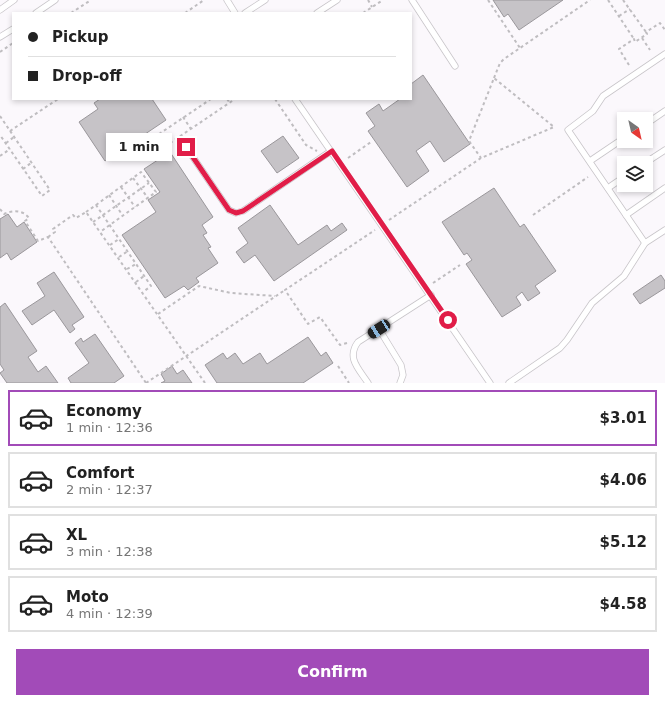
<!DOCTYPE html>
<meta charset="utf-8">
<style>
body{margin:0;font-family:"DejaVu Sans",sans-serif;background:#f2f2f2;color:#222;height:100vh;display:flex;flex-direction:column;font-size:15px;white-space:nowrap}
*{box-sizing:border-box;margin:0}
p{font-size:13px;color:#767676}
.icon{flex:none;width:22px;height:22px;fill:none;stroke:currentColor;stroke-width:2;stroke-linecap:round;stroke-linejoin:round}
.map{position:relative;height:383px;overflow:hidden}
.side{display:flex;flex-direction:column;background:#fff;flex:1}
.side>*{flex:none}
.top-card{position:absolute;left:12px;top:12px;width:400px;height:88px;border-radius:0px;box-shadow:0 2px 6px #0003;display:grid;align-content:center;height:88px;padding:0 16px;background:#fff}
.needle{width:26px;rotate:146deg}
.buttons{position:absolute;left:617px;top:112px;display:grid;gap:8px}
.buttons a{display:grid;place-items:center;width:36px;height:36px;border-radius:0px;background:#fff;box-shadow:0 2px 6px #0003;font-size:20px}
.end{position:absolute;width:18px;height:18px;margin:-9px;border:5px solid #e11d48;background:#fff;box-shadow:0 0 0 2px #fff}
.from{border-radius:50%}
.bubble{position:absolute;height:28px;border-radius:0px;background:#fff;box-shadow:0 2px 6px #0003;font-size:13px;font-weight:700;line-height:28px;text-align:center}
.car{position:absolute;width:12px;height:24px;margin:-12px -6px;border-radius:5px;box-shadow:0 0 3px 1px #0007;background:linear-gradient(#222 24%,#8ab4d8 0 40%,#222 0 76%,#8ab4d8 0 86%,#222 0)}
.top-card b{display:flex;align-items:center;gap:14px;height:38px;font-size:15px}
.top-card b+b{border-top:1px solid #e0e0e0}
.top-card i{width:10px;height:10px;background:#222}
ul{padding:7px 0 0;list-style:none}
li{display:flex;align-items:center;gap:12px;height:56px;margin:0 8px 6px;padding:0 8px;border:2px solid #e0e0e0;border-radius:0px}
li div{flex:1}
li b{display:block;font-size:15px}
li em{font-style:normal;font-weight:700}
li.selected{border-color:#a24bb8}
li>.icon{width:36px;height:36px;stroke-width:1.5}
.primary-button{display:flex;gap:8px;margin-top:auto;padding:8px 16px}
.primary-button a{flex:1;height:46px;border-radius:0px;background:#a24bb8;color:#fff;font-size:16px;font-weight:700;line-height:46px;text-align:center}
.map>svg:first-child{display:block}
</style>
<div class="map">
<svg width="665" height="383" viewBox="0 0 665 383">
<rect width="100%" height="100%" fill="#fbf8fc"/>
<g fill="#c6c3c7" stroke="#9a979b">
<polygon points="493,0 563,0 519,30 508,14 504,17"/>
<polygon points="423,75 470,144 444,162 430,141 416,151 429,171 407,187 368,131 375,126 366,113 379,104 383,111 400,99 411,99 411,84"/>
<polygon points="100,99 152,99 166,120 105,161 79,122 98,109 94,103"/>
<polygon points="283,136 299,158 277,173 261,151"/>
<polygon points="170,152 213,217 202,225 207,233 203,235 211,247 208,248 218,263 196,278 199,282 188,290 184,286 165,298 122,235 156,212 148,200 160,192 144,169"/>
<polygon points="494,188 520,227 524,224 556,271 535,286 540,293 528,301 522,292 516,297 521,305 502,317 466,264 472,260 467,253 464,255 442,222"/>
<polygon points="270,205 298,245 327,225 331,231 342,223 347,230 274,281 255,255 244,263 236,252 248,243 238,228"/>
<polygon points="8,214 17,227 24,222 37,242 11,260 7,253 0,258 0,219"/>
<polygon points="54,272 84,317 72,325 75,329 70,333 54,310 32,325 22,311 45,296 37,283"/>
<polygon points="661,275 665,281 665,288 640,304 633,294"/>
<polygon points="5,303 37,351 28,357 38,372 46,366 58,383 7,383 0,373 4,370 0,364 0,307"/>
<polygon points="95,334 124,376 114,383 71,383 68,378 89,363 75,343 81,338 83,342"/>
<polygon points="308,337 321,356 326,352 333,363 303,383 217,383 205,365 223,353 227,359 235,353 243,364 260,353 267,364"/>
<polygon points="172,366 177,374 183,370 192,383 161,383 165,381 161,374"/>
</g>
<g fill="none" stroke-linecap="round" stroke-linejoin="round">
<g stroke="#c8c5c9" stroke-width="7">
<g id="service">
<polyline points="227,0 235,13"/>
<polyline points="412,0 455,66"/>
<polyline points="0,10 14,0"/>
<polyline points="36,13 55,0"/>
<polyline points="245,13 265,0"/>
<polyline points="317,13 337,0"/>
<polyline points="0,37 13,29"/>
<polyline points="295,99 490,383"/>
<polyline points="646,124 665,111"/>
<polyline points="186,147 229,210 236,213 243,211 331,151"/>
<polyline points="590,161 624,138"/>
<polyline points="645,163 665,150"/>
<polyline points="608,188 624,177"/>
<polyline points="626,215 665,188"/>
<polyline points="645,243 568,130 593,111 603,96 665,54"/>
<polyline points="379,329 401,365 403,375 400,383"/>
<path d="M368 383C359 369 346 358 358 342L431 295"/>
<polyline points="509,383 560,348 567,340 592,303 624,276 645,243 665,230"/>
</g>
</g>
<g stroke="#bfbdc0" stroke-width="2" stroke-dasharray="3 3" stroke-linecap="butt">
<polyline points="368,0 372,7"/>
<polyline points="488,0 520,48"/>
<polyline points="608,0 634,39"/>
<polyline points="623,0 646,32"/>
<polyline points="71,13 91,0"/>
<polyline points="185,13 204,0"/>
<polyline points="363,13 383,0"/>
<polyline points="619,16 630,9"/>
<polyline points="642,38 650,50"/>
<polyline points="0,52 13,43"/>
<polyline points="629,65 619,49 634,39 635,42 647,34 646,32 660,23 665,30"/>
<polyline points="494,78 500,63 504,59 590,0"/>
<polyline points="227,99 230,103"/>
<polyline points="275,99 306,145 317,151"/>
<polyline points="0,116 50,190 42,196 0,135"/>
<polyline points="183,117 191,129"/>
<polyline points="10,131 58,99"/>
<polyline points="159,134 211,99"/>
<polyline points="6,143 14,137"/>
<polyline points="170,143 235,99"/>
<polyline points="0,156 10,149"/>
<polyline points="348,158 371,142"/>
<polyline points="23,169 31,163"/>
<polyline points="133,178 148,198"/>
<polyline points="121,187 135,207"/>
<polyline points="109,195 123,216"/>
<polyline points="96,205 141,172 156,192 100,232"/>
<path d="M0 209 4 214C13 210 23 210 29 218L25 221 38 241 48 237 146 383"/>
<polyline points="86,212 96,205 151,286 143,292"/>
<polyline points="533,215 588,177"/>
<polyline points="389,220 481,158 554,127 494,78 469,141 481,158"/>
<polyline points="93,222 149,183"/>
<polyline points="48,237 55,232 53,229 73,215 76,218 86,212 205,383"/>
<polyline points="110,245 119,239"/>
<polyline points="119,257 128,251"/>
<polyline points="127,269 136,264"/>
<polyline points="136,282 144,276"/>
<polyline points="433,283 460,265"/>
<polyline points="158,314 199,286 231,293 275,296"/>
<polyline points="347,343 340,345 320,317 308,324 285,290 375,230"/>
<polyline points="338,366 349,383"/>
<polyline points="146,383 285,290"/>
</g>
<use href="#service" stroke="#fff" stroke-width="5.5"/>
</g>
<g fill="none" stroke-linecap="round" stroke-linejoin="round">
<polyline stroke="#e11d48" stroke-width="5" points="186,147 229,210 236,213 243,211 332,151 448,320"/>
</g>
</svg>
<div class="buttons">
<a><svg class="needle" viewBox="-14 -14 28 28"><path d="M0-13l5 13h-10z" fill="#e53935"/><path d="M0 13l5-13h-10z" fill="#767676"/></svg></a>
<a><svg class="icon" aria-label="layers" viewBox="0 0 24 24"><path d="M12 4l9 5-9 5-9-5zM3 14l9 5 9-5"/></svg></a>
</div>
<i class="end from" style="left:448px;top:320px"></i>
<i class="end" style="left:186px;top:147px"></i>
<div class="bubble" style="left:106px;top:133px;width:66px">1 min</div>
<i class="car" style="left:379px;top:329px;rotate:237deg"></i>
<div class="top-card">
<b><i class="from"></i>Pickup</b>
<b><i></i>Drop-off</b>
</div>
</div>
<section class="side">
<ul>
<li class="selected"><svg class="icon" aria-label="car" viewBox="0 0 24 24"><path d="M5 17H2v-5l4-1 3-4h7l3 4 3 1v5h-3M9 17h6M6 11h13"/><circle cx="7" cy="17" r="2"/><circle cx="17" cy="17" r="2"/></svg><div><b>Economy</b><p>1 min · 12:36</p></div><em>$3.01</em></li>
<li><svg class="icon" aria-label="car" viewBox="0 0 24 24"><path d="M5 17H2v-5l4-1 3-4h7l3 4 3 1v5h-3M9 17h6M6 11h13"/><circle cx="7" cy="17" r="2"/><circle cx="17" cy="17" r="2"/></svg><div><b>Comfort</b><p>2 min · 12:37</p></div><em>$4.06</em></li>
<li><svg class="icon" aria-label="car" viewBox="0 0 24 24"><path d="M5 17H2v-5l4-1 3-4h7l3 4 3 1v5h-3M9 17h6M6 11h13"/><circle cx="7" cy="17" r="2"/><circle cx="17" cy="17" r="2"/></svg><div><b>XL</b><p>3 min · 12:38</p></div><em>$5.12</em></li>
<li><svg class="icon" aria-label="car" viewBox="0 0 24 24"><path d="M5 17H2v-5l4-1 3-4h7l3 4 3 1v5h-3M9 17h6M6 11h13"/><circle cx="7" cy="17" r="2"/><circle cx="17" cy="17" r="2"/></svg><div><b>Moto</b><p>4 min · 12:39</p></div><em>$4.58</em></li>
</ul>
<div class="primary-button"><a>Confirm</a></div>
</section>
